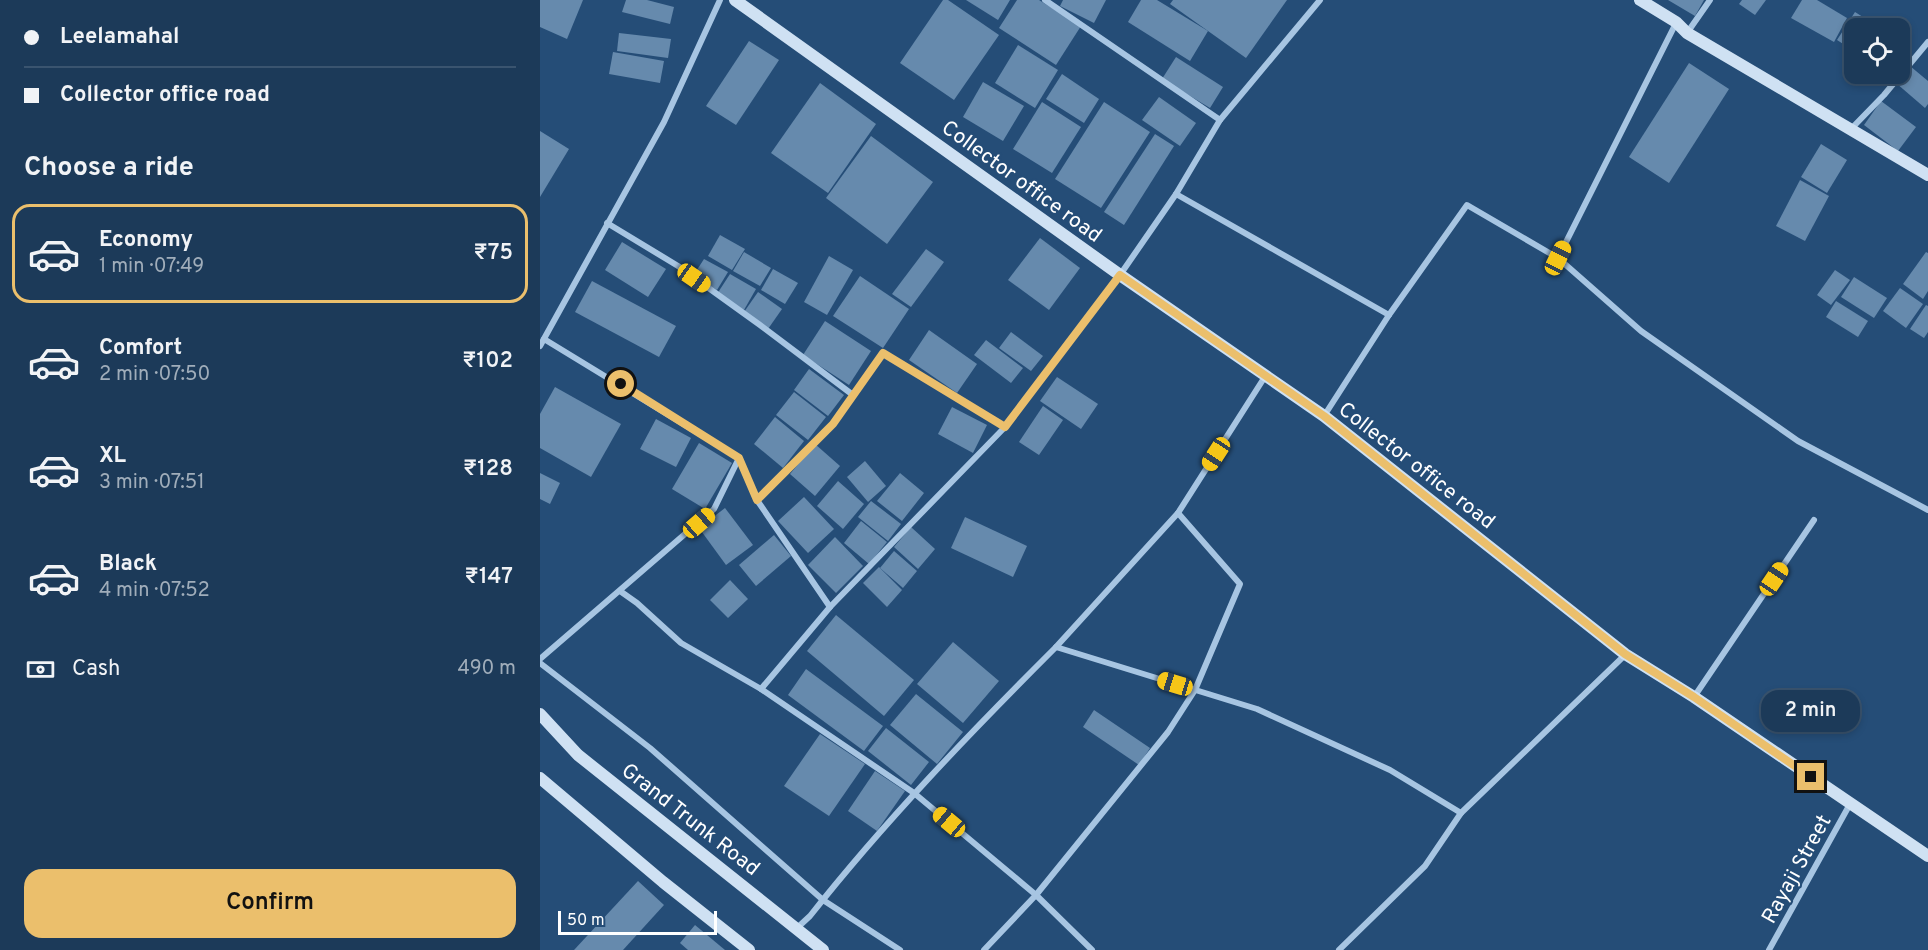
<!DOCTYPE html>
<meta charset="utf-8">
<style>
body{margin:0;font-family:Overpass,sans-serif;background:#25415f;color:#f1f3f6;height:100vh;display:flex;flex-direction:column;font-size:22px;white-space:nowrap}
*{box-sizing:border-box;margin:0}
p{font-size:20px;color:#a0adba}
.icon{flex:none;width:33px;height:33px;fill:none;stroke:currentColor;stroke-width:2;stroke-linecap:round;stroke-linejoin:round}
.map{position:relative;flex:1;overflow:hidden}
.details{display:flex;flex-direction:column;background:#1c3a59;width:540px}
.details>*{flex:none}
.guide{display:grid;align-content:center;height:132px;padding:0 24px;background:#1c3a59}
.buttons{position:absolute;left:1304px;top:18px;display:grid;gap:12px}
.buttons a{display:grid;place-items:center;width:66px;height:66px;border-radius:12px;background:#1c3a59;box-shadow:0 3px 9px #0003,0 0 0 2px #3a546f;font-size:30px}
.scale{position:absolute;left:18px;bottom:15px;width:159px;box-sizing:border-box;padding-left:6px;border:3px solid #fff;border-top:0;font-size:16px;line-height:21px;white-space:nowrap;color:#fff;-webkit-text-stroke:4px #254d77;paint-order:stroke}
.end{position:absolute;width:27px;height:27px;margin:-14px;border:8px solid #ebbf6c;background:#111;box-shadow:0 0 0 3px #111}
.from{border-radius:50%}
.bubble{position:absolute;height:42px;border-radius:18px;background:#1c3a59;box-shadow:0 3px 9px #0003,0 0 0 2px #3a546f;font-size:20px;font-weight:600;line-height:42px;text-align:center}
.car{position:absolute;width:18px;height:36px;margin:-18px -9px;border-radius:8px;box-shadow:0 0 4px 2px #0007;background:linear-gradient(#f5c518 24%,#345 0 40%,#f5c518 0 76%,#345 0 86%,#f5c518 0)}
.guide b{display:flex;align-items:center;gap:21px;height:57px;font-size:22px}
.guide b+b{border-top:2px solid #3a546f}
.guide i{width:15px;height:15px;background:#f1f3f6}
ul{padding:0;list-style:none}
li{display:flex;align-items:center;gap:18px;height:99px;margin:0 12px 9px;padding:0 12px;border:3px solid transparent;border-radius:18px}
li div{flex:1}
li b{display:block;font-size:22px}
li em{font-style:normal;font-weight:600}
li.selected{border-color:#ebbf6c}
li>.icon{width:54px;height:54px;stroke-width:1.5}
h2{padding:0 24px;font-size:27px;line-height:72px}
.pay{display:flex;align-items:center;gap:15px;height:66px;padding:0 24px;font-size:22px}
.pay p{margin-inline-start:auto}
.button{display:flex;gap:12px;margin-top:auto;padding:12px 24px}
.button a{flex:1;height:69px;border-radius:18px;background:#ebbf6c;color:#111;font-size:24px;font-weight:600;line-height:69px;text-align:center}
main{display:flex;flex:1;min-height:0}
.map>svg:first-child{display:block}
</style>
<main>
<section class="details">
<div class="guide">
<b><i class="from"></i>Leelamahal</b>
<b><i></i>Collector office road</b>
</div>
<h2>Choose a ride</h2>
<ul>
<li class="selected"><svg class="icon" aria-label="car" viewBox="0 0 24 24"><path d="M5 17H2v-5l4-1 3-4h7l3 4 3 1v5h-3M9 17h6M6 11h13"/><circle cx="7" cy="17" r="2"/><circle cx="17" cy="17" r="2"/></svg><div><b>Economy</b><p>1 min · 07:49</p></div><em>₹75</em></li>
<li><svg class="icon" aria-label="car" viewBox="0 0 24 24"><path d="M5 17H2v-5l4-1 3-4h7l3 4 3 1v5h-3M9 17h6M6 11h13"/><circle cx="7" cy="17" r="2"/><circle cx="17" cy="17" r="2"/></svg><div><b>Comfort</b><p>2 min · 07:50</p></div><em>₹102</em></li>
<li><svg class="icon" aria-label="car" viewBox="0 0 24 24"><path d="M5 17H2v-5l4-1 3-4h7l3 4 3 1v5h-3M9 17h6M6 11h13"/><circle cx="7" cy="17" r="2"/><circle cx="17" cy="17" r="2"/></svg><div><b>XL</b><p>3 min · 07:51</p></div><em>₹128</em></li>
<li><svg class="icon" aria-label="car" viewBox="0 0 24 24"><path d="M5 17H2v-5l4-1 3-4h7l3 4 3 1v5h-3M9 17h6M6 11h13"/><circle cx="7" cy="17" r="2"/><circle cx="17" cy="17" r="2"/></svg><div><b>Black</b><p>4 min · 07:52</p></div><em>₹147</em></li>
</ul>
<div class="pay"><svg class="icon" aria-label="cash" viewBox="0 0 24 24"><path d="M3 7h18v10H3z"/><circle cx="12" cy="12" r="2"/></svg>Cash<p>490 m</p></div>
<div class="button"><a>Confirm</a></div>
</section>
<div class="map">
<svg width="1388" height="950" viewBox="0 0 1388 950">
<rect width="100%" height="100%" fill="#254d77"/>
<g fill="#668aad">
<polygon points="0,0 43,0 27,39 0,27"/>
<polygon points="86,0 107,0 134,7 130,24 82,12"/>
<polygon points="403,0 408,0 459,35 414,100 360,63"/>
<polygon points="426,0 470,0 458,20"/>
<polygon points="477,0 499,0 541,26 516,65 459,28"/>
<polygon points="523,0 566,0 554,23 520,6"/>
<polygon points="601,0 617,0 668,31 650,61 588,22"/>
<polygon points="633,0 747,0 706,58 630,4"/>
<polygon points="1128,0 1164,0 1155,16"/>
<polygon points="1202,0 1226,0 1215,15 1199,4"/>
<polygon points="1262,0 1277,0 1307,18 1294,42 1251,18"/>
<polygon points="1315,12 1334,24 1332,28 1314,28 1314,51 1297,40"/>
<polygon points="79,33 131,39 128,58 77,51"/>
<polygon points="209,41 239,60 196,125 166,106"/>
<polygon points="478,45 518,70 495,108 455,83"/>
<polygon points="73,52 124,61 120,83 69,74"/>
<polygon points="636,57 683,87 670,108 622,79"/>
<polygon points="1149,63 1189,89 1129,183 1089,157"/>
<polygon points="1370,66 1388,81 1388,104 1385,108 1356,83"/>
<polygon points="522,74 559,99 544,123 506,99"/>
<polygon points="443,82 484,106 463,141 423,117"/>
<polygon points="280,83 336,124 288,193 231,153"/>
<polygon points="619,97 656,123 640,146 602,120"/>
<polygon points="1341,101 1376,127 1358,151 1324,125"/>
<polygon points="502,102 541,127 512,173 473,149"/>
<polygon points="564,102 610,132 561,208 515,179"/>
<polygon points="0,131 29,149 0,197"/>
<polygon points="615,134 634,146 584,225 564,212"/>
<polygon points="331,136 393,182 347,244 286,198"/>
<polygon points="1281,144 1307,160 1287,193 1261,177"/>
<polygon points="1260,180 1289,196 1265,241 1236,226"/>
<polygon points="180,235 205,249 192,270 168,256"/>
<polygon points="500,238 540,268 509,310 468,280"/>
<polygon points="82,242 126,269 108,297 65,270"/>
<polygon points="386,249 404,262 371,307 352,294"/>
<polygon points="204,252 231,268 220,286 193,271"/>
<polygon points="1386,252 1388,253 1388,291 1383,299 1363,284"/>
<polygon points="289,256 313,270 287,315 264,302"/>
<polygon points="164,259 188,272 177,290 153,276"/>
<polygon points="233,269 258,283 245,304 221,290"/>
<polygon points="1295,270 1310,280 1291,305 1277,295"/>
<polygon points="190,274 216,289 204,310 177,294"/>
<polygon points="320,276 369,309 343,348 293,316"/>
<polygon points="1314,277 1347,298 1334,318 1301,297"/>
<polygon points="52,281 136,326 119,357 35,312"/>
<polygon points="1360,288 1383,304 1366,328 1343,311"/>
<polygon points="218,292 242,309 228,329 204,312"/>
<polygon points="1296,301 1328,321 1318,337 1286,317"/>
<polygon points="1386,305 1388,306 1388,332 1384,338 1370,329"/>
<polygon points="285,321 331,351 309,385 263,355"/>
<polygon points="389,330 437,364 417,393 369,360"/>
<polygon points="471,332 503,356 491,371 459,348"/>
<polygon points="446,340 483,368 471,383 434,355"/>
<polygon points="269,369 304,395 288,416 254,390"/>
<polygon points="517,377 558,404 541,429 500,401"/>
<polygon points="15,387 81,424 51,477 0,448 0,414"/>
<polygon points="254,392 286,417 268,440 236,415"/>
<polygon points="503,406 523,420 499,455 479,442"/>
<polygon points="412,407 447,425 433,453 398,434"/>
<polygon points="235,417 264,441 243,468 214,444"/>
<polygon points="116,419 151,438 136,467 100,449"/>
<polygon points="159,443 192,463 165,509 132,489"/>
<polygon points="275,444 300,466 275,496 250,474"/>
<polygon points="325,461 346,486 328,502 307,477"/>
<polygon points="0,473 20,483 10,504 0,499"/>
<polygon points="360,473 384,493 362,521 337,501"/>
<polygon points="298,481 324,504 303,529 277,506"/>
<polygon points="264,497 294,529 268,553 238,521"/>
<polygon points="331,501 361,524 348,541 318,517"/>
<polygon points="185,508 213,545 186,565 159,528"/>
<polygon points="425,517 487,546 473,577 411,548"/>
<polygon points="321,521 347,542 329,564 304,543"/>
<polygon points="371,527 395,549 378,569 354,547"/>
<polygon points="234,535 251,556 216,586 199,565"/>
<polygon points="295,537 323,566 296,593 268,565"/>
<polygon points="354,551 377,571 363,588 340,568"/>
<polygon points="339,567 362,590 347,607 323,583"/>
<polygon points="190,580 208,599 188,618 170,600"/>
<polygon points="296,615 374,680 344,716 267,651"/>
<polygon points="413,642 459,681 423,723 377,684"/>
<polygon points="266,669 343,726 324,751 248,695"/>
<polygon points="376,694 423,732 397,764 350,725"/>
<polygon points="554,710 610,748 599,765 543,727"/>
<polygon points="346,728 389,762 371,785 328,751"/>
<polygon points="280,734 325,764 289,816 244,786"/>
<polygon points="335,771 365,791 337,831 308,811"/>
<polygon points="98,881 124,905 83,950 34,950"/>
<polygon points="155,925 185,950 148,950 140,943"/>
</g>
<g fill="none" stroke-linecap="round" stroke-linejoin="round">
<g stroke="#a7c5e2" stroke-width="6">
<polyline points="505,0 680,120"/>
<polyline points="1147,33 1170,0"/>
<polyline points="1311,129 1344,95 1388,42"/>
<polyline points="636,194 849,315"/>
<polyline points="67,223 138,266 220,325 313,395"/>
<polyline points="1018,258 1101,331 1258,441 1388,510"/>
<polyline points="4,339 199,458 217,500 290,607"/>
<polyline points="0,346 124,122 180,0"/>
<polyline points="784,416 849,315 927,205 1018,258 1136,23"/>
<polyline points="217,500 293,424 343,353 465,427"/>
<polyline points="80,591 97,603 141,643 221,689"/>
<polyline points="516,647 638,513 726,375"/>
<polyline points="0,659 174,509 199,458"/>
<polyline points="0,663 110,748 283,900 360,950"/>
<polyline points="1154,697 1274,520"/>
<path d="M257 928 270 916C345 821 430 733 516 647L717 709 850 770 921 813 1085 655"/>
<polyline points="444,950 496,895 628,732 655,690 700,584 638,513"/>
<polyline points="552,950 496,895 374,793 221,689 290,607 465,427 580,275 636,194 680,120 780,0"/>
<polyline points="799,950 885,866 921,813"/>
<polyline points="1229,950 1310,804"/>
</g>
<g stroke="#cfe1f3" stroke-width="12">
<polyline points="195,0 580,275 784,416 1085,654 1154,697 1388,856"/>
<polyline points="1100,0 1136,22 1147,33 1388,175"/>
<polyline points="0,714 38,755 283,950"/>
<polyline points="0,778 123,882 209,950"/>
</g>
</g>
<g fill="none" stroke-linecap="round" stroke-linejoin="round">
<polyline stroke="#ebbf6c" stroke-width="8" points="81,384 199,458 217,500 293,424 343,353 465,427 580,275 784,416 1085,654 1154,697 1271,777"/>
</g>
<g text-anchor="middle" stroke-width="4.5" stroke-linejoin="round" paint-order="stroke">
<g font-size="21" fill="#fff" stroke="#254d77">
<text transform="translate(482 181) rotate(36)" y="7">Collector office road</text>
<text transform="translate(877 465) rotate(38)" y="7">Collector office road</text>
<text transform="translate(151 819) rotate(38)" y="7">Grand Trunk Road</text>
<text transform="translate(1256 869) rotate(-61)" y="7">Rayaji Street</text>
</g>
</g>
</svg>
<div class="buttons">
<a><svg class="icon" aria-label="locate" viewBox="0 0 24 24"><circle cx="12" cy="12" r="6"/><path d="M12 2v4M12 18v4M2 12h4M18 12h4"/></svg></a>
</div>
<div class="scale">50 m</div>
<i class="end from" style="left:81px;top:384px"></i>
<i class="end" style="left:1271px;top:777px"></i>
<div class="bubble" style="left:1221px;top:690px;width:99px">2 min</div>
<i class="car" style="left:1018px;top:258px;rotate:26deg"></i>
<i class="car" style="left:154px;top:278px;rotate:125deg"></i>
<i class="car" style="left:676px;top:454px;rotate:213deg"></i>
<i class="car" style="left:159px;top:523px;rotate:49deg"></i>
<i class="car" style="left:1234px;top:579px;rotate:34deg"></i>
<i class="car" style="left:635px;top:684px;rotate:287deg"></i>
<i class="car" style="left:409px;top:822px;rotate:310deg"></i>
</div>
</main>
